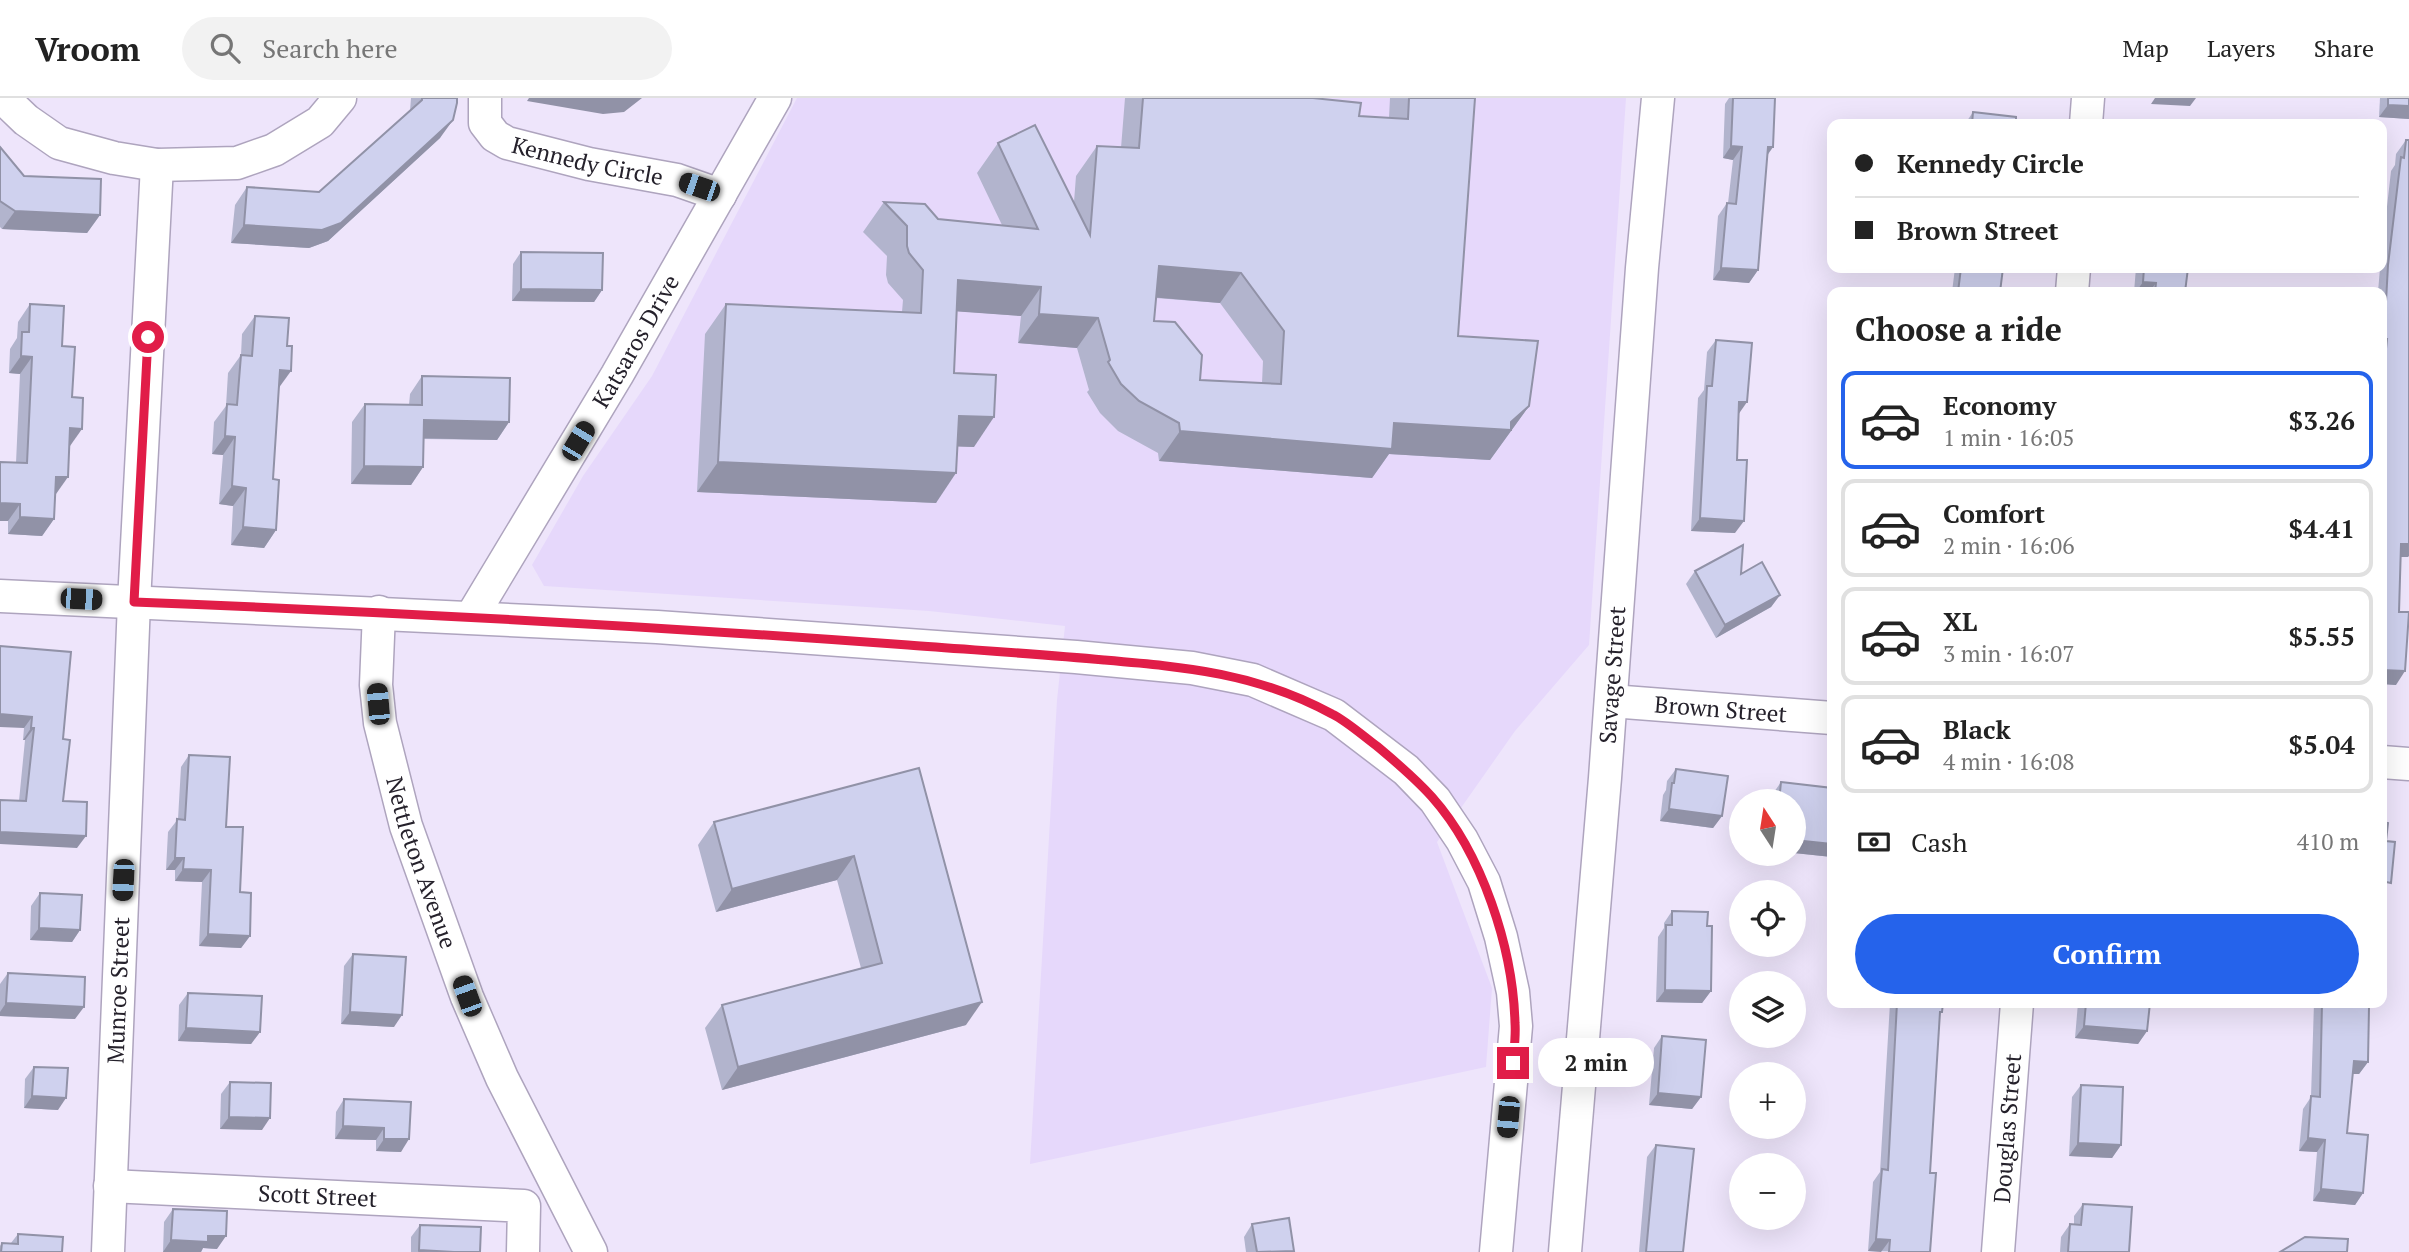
<!DOCTYPE html>
<meta charset="utf-8">
<style>
body{margin:0;font-family:"PT Serif",serif;background:#f2f2f2;color:#222;height:100vh;display:flex;flex-direction:column;font-size:26px;white-space:nowrap}
*{box-sizing:border-box;margin:0}
p{font-size:23px;color:#767676}
.icon{flex:none;width:38px;height:38px;fill:none;stroke:currentColor;stroke-width:2;stroke-linecap:round;stroke-linejoin:round}
.map{position:relative;flex:1;overflow:hidden}
.details{position:absolute;left:1827px;top:189px;width:560px;height:721px;display:flex;flex-direction:column;background:#fff;border-radius:14px;box-shadow:0 7px 28px #0002}
.details>*{flex:none}
.hud{position:absolute;left:1827px;top:21px;width:560px;height:154px;border-radius:14px;box-shadow:0 7px 28px #0002;display:grid;align-content:center;height:154px;padding:0 28px;background:#fff}
.needle{width:46px;rotate:348deg}
.fabs{position:absolute;left:1729px;top:691px;display:grid;gap:14px}
.fabs a{display:grid;place-items:center;width:77px;height:77px;border-radius:50%;background:#fff;box-shadow:0 7px 28px #0002;font-size:35px}
.end{position:absolute;width:32px;height:32px;margin:-16px;border:9px solid #e11d48;background:#fff;box-shadow:0 0 0 4px #fff}
.from{border-radius:50%}
.bubble{position:absolute;height:49px;border-radius:24px;background:#fff;box-shadow:0 7px 28px #0002;font-size:23px;font-weight:700;line-height:49px;text-align:center}
.car{position:absolute;width:21px;height:42px;margin:-21px -10px;border-radius:9px;box-shadow:0 0 5px 2px #0007;background:linear-gradient(#222 24%,#8ab4d8 0 40%,#222 0 76%,#8ab4d8 0 86%,#222 0)}
.hud b{display:flex;align-items:center;gap:24px;height:66px;font-size:26px}
.hud b+b{border-top:2px solid #e0e0e0}
.hud i{width:18px;height:18px;background:#222}
ul{padding:0;list-style:none}
li{display:flex;align-items:center;gap:21px;height:98px;margin:0 14px 10px;padding:0 14px;border:4px solid #e0e0e0;border-radius:14px}
li div{flex:1}
li b{display:block;font-size:26px}
li em{font-style:normal;font-weight:700}
li.active{border-color:#2563eb}
li>.icon{width:63px;height:63px;stroke-width:1.5}
h2{padding:0 28px;font-size:32px;line-height:84px}
.pay{display:flex;align-items:center;gap:18px;height:77px;padding:0 28px;font-size:26px}
.pay p{margin-inline-start:auto}
.cta{display:flex;gap:14px;margin-top:auto;padding:14px 28px}
.cta a{flex:1;height:80px;border-radius:42px;background:#2563eb;color:#fff;font-size:28px;font-weight:700;line-height:80px;text-align:center}
header{display:flex;align-items:center;gap:42px;box-sizing:border-box;height:98px;padding:0 35px;background:#fff;border-bottom:2px solid #e0e0e0}
header strong{font-size:33px}
nav{display:flex;gap:38px;margin-inline-start:auto;font-size:24px}
.search{width:490px;height:63px;background:#f2f2f2;display:flex;align-items:center;gap:18px;box-sizing:border-box;padding:0 24px;border-radius:38px;color:#767676;font-size:26px}
.map>svg:first-child{display:block}
</style>
<header>
<strong>Vroom</strong>
<div class="search"><svg class="icon" aria-label="search" viewBox="0 0 24 24"><circle cx="10" cy="10" r="6"/><path d="M15 15l6 6"/></svg>Search here</div>
<nav><a>Map</a><a>Layers</a><a>Share</a></nav>
</header>
<div class="map">
<svg width="2409" height="1154" viewBox="0 0 2409 1154">
<rect width="100%" height="100%" fill="#eee5fb"/>
<polygon fill="#e6d8fb" points="797,0 1626,0 1589,547 1515,633 1437,744 1492,890 1486,969 1030,1066 1057,602 1065,528 929,513 544,488 532,467 583,378 652,278"/>
<g fill="none" stroke-linecap="round" stroke-linejoin="round">
<g stroke="#aea4be" stroke-width="35">
<g id="street">
<polyline points="3,0 26,22 59,45 114,60 157,67 237,65 274,52 320,24 340,0"/>
<path id="s1" d="M485 0V25L495 38 507 45 589 66 677 82 720 97"/>
<polyline points="2086,26 2088,0"/>
<polyline points="2072,194 2074,170"/>
<polyline points="0,498 657,529 1076,559 1192,570 1253,582 1334,617 1406,672 1435,702 1462,742 1484,784 1501,839 1513,894 1516,928 1496,1154"/>
<path id="s2" d="M379 514 376 587 380 625 406 728 467 899 502 980 591 1154"/>
<path id="s3" d="M472 518 617 277 775 0"/>
<path id="s4" d="M1611 603 1832 620"/>
<polyline points="2382,664 2409,666"/>
<path id="s5" d="M110 1088 524 1108 523 1154"/>
<path id="s6" d="M108 1154 134 504 157 67"/>
<path id="s7" d="M1565 1154 1605 680 1642 170 1658 0"/>
<path id="s8" d="M1998 1154 2017 905"/>
</g>
</g>
<use href="#street" stroke="#fff" stroke-width="32"/>
</g>
<g fill="#b2b4cd" fill-rule="evenodd">
<polygon points="411,0 457,0 440,40 328,143 309,150 231,145 235,107 247,89 319,94 410,13"/>
<path d="M1125 0H1313L1359 18 1389 20 1390 0H1475L1458 238 1529 308 1490 362 1389 356 1372 380 1159 363 1158 355 1118 333 1100 315 1087 294 1089 292 1077 250 1018 245 1021 218 957 213 954 275 974 349 958 348 936 405 697 394 705 236 726 206 902 214 903 202 888 185 886 177 887 158 863 134 884 104 938 121 1002 127 977 75 998 45 1074 104 1076 78 1097 48 1121 50ZM1156 200 1220 205 1263 263 1262 285 1200 282 1154 223Z"/>
<polygon points="1729,0 1775,0 1773,49 1767,58 1758,172 1749,185 1713,182 1718,118 1727,105 1728,105 1733,62 1723,60 1725,6"/>
<polygon points="2380,0 2409,0 2409,21 2379,19"/>
<polygon points="1973,14 2016,26 1965,26"/>
<polygon points="2406,42 2408,459 2401,459 2396,587 2382,586 2382,194 2378,194 2380,170 2382,170 2382,153 2391,73 2395,67 2396,56"/>
<polygon points="0,49 24,78 100,117 87,135 2,131 0,129"/>
<polygon points="521,154 602,192 594,204 512,203 513,166"/>
<polygon points="1955,170 2003,170 2000,194 1952,194"/>
<polygon points="2136,170 2188,170 2185,194 2134,194"/>
<polygon points="30,206 62,248 69,348 55,396 54,421 42,438 8,436 8,423 0,423 0,364 16,365 20,276 9,275 10,251 17,240 18,224"/>
<polygon points="255,218 278,290 273,381 276,432 264,450 231,447 233,408 219,406 223,357 212,356 214,324 226,308 228,275 241,257 242,236"/>
<polygon points="1716,242 1739,316 1737,362 1735,435 1691,433 1698,300 1704,292 1707,254"/>
<polygon points="422,278 509,324 497,342 424,341 423,369 411,387 351,386 352,324 365,306 409,307 410,296"/>
<polygon points="1695,473 1741,476 1780,497 1771,509 1716,540 1686,486"/>
<polygon points="0,548 63,641 63,703 77,750 19,703 25,642 23,642 24,630"/>
<polygon points="189,657 226,729 250,838 241,850 199,848 202,784 175,783 175,772 166,772 168,734 178,721 181,669"/>
<polygon points="919,670 966,927 722,992 705,930 722,907 861,870 837,782 716,814 698,747 714,724"/>
<polygon points="1676,671 1722,718 1713,730 1660,723 1663,697 1666,692 1667,683"/>
<polygon points="1781,684 1832,759 1794,755 1794,704 1772,704 1772,697"/>
<polygon points="40,795 80,832 72,844 30,842 31,808"/>
<polygon points="1672,813 1707,828 1711,893 1702,905 1656,904 1658,839 1664,830 1664,825"/>
<polygon points="353,856 394,929 341,926 344,868"/>
<polygon points="8,875 75,921 0,918 0,886"/>
<polygon points="188,895 260,934 251,946 178,943 179,907"/>
<polygon points="1890,905 1943,905 1940,917 1930,1075 1930,1154 1868,1153 1873,1084 1880,1074"/>
<polygon points="2078,905 2150,905 2147,933 2138,946 2075,940"/>
<polygon points="2300,905 2354,905 2354,909 2368,964 2359,976 2353,976 2347,1035 2363,1095 2355,1107 2313,1103 2317,1054 2299,1053 2303,1011 2311,999 2314,905"/>
<polygon points="1662,938 1701,999 1692,1011 1649,1007 1654,950"/>
<polygon points="34,969 58,1012 24,1010 25,981"/>
<polygon points="230,984 262,1032 220,1031 221,996"/>
<polygon points="2081,987 2121,1047 2112,1060 2069,1058 2072,999"/>
<polygon points="344,1001 411,1004 401,1054 376,1053 376,1042 335,1041 336,1014"/>
<polygon points="1656,1047 1683,1154 1639,1154 1647,1059"/>
<polygon points="2083,1106 2129,1154 2060,1154 2061,1139 2070,1126 2074,1127 2074,1118"/>
<polygon points="173,1111 217,1151 203,1150 201,1154 163,1154 164,1124"/>
<polygon points="1252,1126 1294,1153 1293,1154 1246,1154 1244,1139"/>
<polygon points="420,1127 480,1154 411,1154 411,1139"/>
<polygon points="18,1136 62,1154 0,1154 0,1148 2,1145 11,1145"/>
</g>
<g fill="#9192a7">
<polygon points="529,0 642,0 624,14 603,16 527,3"/>
<polygon points="2155,0 2196,0 2190,8 2151,6"/>
<polygon points="2388,7 2409,8 2409,21 2379,19"/>
<polygon points="453,22 440,40 328,143 309,150 231,145 244,127 322,132"/>
<polygon points="1731,48 1742,49 1733,62 1723,60"/>
<polygon points="1768,49 1773,49 1764,61"/>
<polygon points="15,113 100,117 87,135 2,131"/>
<polygon points="1159,168 1241,175 1220,205 1138,198"/>
<polygon points="1721,170 1758,172 1749,185 1713,182"/>
<polygon points="958,182 1041,189 1021,218 937,212"/>
<polygon points="2143,184 2156,185 2149,194 2136,194"/>
<polygon points="521,191 602,192 594,204 512,203"/>
<polygon points="1039,216 1098,220 1077,250 1018,245"/>
<polygon points="2384,241 2387,241 2382,249 2382,244"/>
<polygon points="21,258 32,259 20,276 9,275"/>
<polygon points="280,272 291,273 278,291"/>
<polygon points="1739,304 1747,304 1738,317"/>
<polygon points="1529,308 1490,362 1389,356 1372,380 1159,363 1180,333 1394,325 1511,324"/>
<polygon points="959,318 994,319 974,349 938,348"/>
<polygon points="424,322 509,324 497,342 412,340"/>
<polygon points="70,330 82,331 70,348"/>
<polygon points="225,338 235,339 223,357 212,356"/>
<polygon points="718,364 956,375 936,405 697,394"/>
<polygon points="364,368 423,369 411,387 351,386"/>
<polygon points="56,379 68,379 56,396 44,396"/>
<polygon points="232,388 246,390 233,408 219,406"/>
<polygon points="0,405 20,406 8,423 0,423"/>
<polygon points="20,419 54,421 42,438 8,436"/>
<polygon points="1700,420 1744,423 1735,435 1691,433"/>
<polygon points="243,429 276,432 264,450 231,447"/>
<polygon points="2401,446 2409,446 2409,458 2408,459 2391,459"/>
<polygon points="1780,497 1771,509 1716,540 1725,527"/>
<polygon points="2382,572 2405,573 2396,587 2382,586"/>
<polygon points="0,616 32,619 24,630 0,629"/>
<polygon points="31,630 34,630 25,642 23,642"/>
<polygon points="1669,711 1722,718 1713,730 1660,723"/>
<polygon points="0,734 86,738 77,750 0,746"/>
<polygon points="1794,742 1832,746 1832,759 1794,755"/>
<polygon points="854,758 837,782 716,814 732,791"/>
<polygon points="175,760 184,760 175,772 166,772"/>
<polygon points="183,771 211,772 202,784 175,783"/>
<polygon points="39,830 80,832 72,844 30,842"/>
<polygon points="208,836 250,838 241,850 199,848"/>
<polygon points="1665,892 1711,893 1702,905 1656,904"/>
<polygon points="982,904 966,927 722,992 738,969"/>
<polygon points="6,905 84,909 75,921 0,918 0,914"/>
<polygon points="350,914 402,917 394,929 341,926"/>
<polygon points="2084,928 2147,933 2138,946 2075,940"/>
<polygon points="186,930 260,934 251,946 178,943"/>
<polygon points="2354,963 2368,964 2359,976 2345,976"/>
<polygon points="1658,995 1701,999 1692,1011 1649,1007"/>
<polygon points="32,998 66,1000 58,1012 24,1010"/>
<polygon points="229,1019 270,1020 262,1032 220,1031"/>
<polygon points="343,1028 384,1030 376,1042 335,1041"/>
<polygon points="2308,1040 2325,1042 2317,1054 2299,1053"/>
<polygon points="384,1041 409,1041 401,1054 376,1053"/>
<polygon points="2078,1045 2121,1047 2112,1060 2069,1058"/>
<polygon points="2321,1091 2363,1095 2355,1107 2313,1103"/>
<polygon points="208,1138 226,1138 217,1151 203,1150 201,1154 163,1154 171,1142"/>
<polygon points="1876,1141 1890,1142 1881,1154 1868,1153"/>
<polygon points="419,1152 454,1153 418,1154"/>
</g>
<g fill="#cfd1ee" stroke="#9192a7" stroke-width="2" fill-rule="evenodd">
<polygon points="422,0 457,0 457,5 453,22 341,125 322,132 244,127 247,89 319,94 422,2"/>
<path d="M1143 0H1313L1361 5 1359 18 1408 21 1409 0H1475L1458 238 1538 243 1529 308 1511 324V332L1394 325 1392 351 1180 333 1179 325 1139 303 1121 286 1108 264 1110 262 1098 220 1039 216 1041 189 958 182 954 275 996 277 994 319 959 318 956 375 718 364 726 206 921 215 923 172 909 155 907 148V128L884 104 925 106 938 121 1038 131 998 45 1035 27 1090 137 1097 48 1139 50ZM1159 168 1241 175 1284 233 1281 286 1200 282 1202 257 1175 224 1154 223Z"/>
<polygon points="1733,0 1775,0 1773,49 1768,49 1758,172 1721,170 1727,105 1736,106 1742,49 1731,48"/>
<polygon points="2388,0 2409,0 2409,8 2388,7"/>
<polygon points="1973,14 2016,19 2016,26 1972,26"/>
<polygon points="2406,42 2409,42 2409,446 2401,446 2399,514 2409,514 2405,573 2382,572 2382,290 2387,241 2384,241 2388,167 2401,59 2404,60"/>
<polygon points="0,49 24,78 101,81 100,117 15,113 0,103"/>
<polygon points="521,154 603,155 602,192 521,191"/>
<polygon points="1961,170 2003,170 2000,194 1958,194"/>
<polygon points="2144,170 2188,170 2185,194 2155,194 2156,185 2143,184"/>
<polygon points="30,206 64,208 62,248 75,249 72,299 83,300 82,331 70,330 68,379 56,379 54,421 20,419 20,406 0,405 0,364 27,365 32,259 21,258 22,234 29,234"/>
<polygon points="255,218 289,220 287,248 292,248 291,273 280,272 273,381 279,382 276,432 243,429 246,390 232,388 235,339 225,338 227,306 237,307 241,257 252,258"/>
<polygon points="1716,242 1752,245 1747,304 1739,304 1737,362 1747,362 1744,423 1700,420 1707,288 1712,288"/>
<polygon points="422,278 510,280 509,324 424,322 423,369 364,368 365,306 422,307"/>
<polygon points="1743,447 1741,476 1762,464 1780,497 1725,527 1695,473"/>
<polygon points="0,548 71,554 63,641 70,642 63,703 87,704 86,738 0,734 0,702 26,703 34,630 31,630 32,619 0,616"/>
<polygon points="189,657 230,659 226,729 243,729 240,794 251,795 250,838 208,836 211,772 183,771 184,760 175,760 177,721 185,722"/>
<polygon points="919,670 982,904 738,969 722,907 882,865 854,758 732,791 714,724"/>
<polygon points="1676,671 1728,678 1722,718 1669,711 1672,685 1674,685"/>
<polygon points="1781,684 1832,690 1832,746 1794,742 1794,704 1779,704"/>
<polygon points="2382,724 2388,725 2386,743 2395,744 2391,785 2386,784 2383,822 2382,822"/>
<polygon points="40,795 82,797 80,832 39,830"/>
<polygon points="1672,813 1708,814 1707,828 1712,828 1711,893 1665,892 1666,827 1672,827"/>
<polygon points="353,856 406,859 402,917 350,914"/>
<polygon points="8,875 85,879 84,909 6,905"/>
<polygon points="188,895 262,898 260,934 186,930"/>
<polygon points="1897,905 1943,905 1942,914 1940,914 1930,1075 1936,1075 1930,1154 1889,1154 1890,1142 1876,1141 1882,1071 1888,1072"/>
<polygon points="2086,905 2150,905 2147,933 2084,928"/>
<polygon points="2322,905 2354,905 2354,909 2369,909 2368,964 2354,963 2347,1035 2368,1037 2363,1095 2321,1091 2325,1042 2308,1040 2311,998 2320,999"/>
<polygon points="1662,938 1706,942 1701,999 1658,995"/>
<polygon points="34,969 68,970 66,1000 32,998"/>
<polygon points="230,984 271,985 270,1020 229,1019"/>
<polygon points="2081,987 2123,989 2121,1047 2078,1045"/>
<polygon points="344,1001 411,1004 409,1041 384,1041 384,1030 343,1028"/>
<polygon points="1656,1047 1694,1051 1683,1154 1646,1154"/>
<polygon points="2083,1106 2132,1109 2129,1154 2068,1154 2070,1126 2081,1127"/>
<polygon points="173,1111 227,1113 226,1138 208,1138 208,1144 171,1142"/>
<polygon points="1289,1120 1294,1153 1257,1154 1252,1126"/>
<polygon points="420,1127 481,1129 480,1154 454,1154 419,1152"/>
<polygon points="18,1136 63,1139 62,1154 1,1154 2,1145 18,1146"/>
<polygon points="2305,1139 2348,1141 2347,1154 2280,1154"/>
</g>
<g fill="none" stroke-linecap="round" stroke-linejoin="round">
<path stroke="#e11d48" stroke-width="9" d="M148 239 134 504C393 514 650 528 908 547 973 552 1039 556 1104 562 1186 569 1257 575 1332 616 1348 624 1363 638 1378 649 1397 665 1415 680 1432 699 1482 755 1513 850 1515 925 1516 938 1514 952 1513 965"/>
</g>
<g text-anchor="middle" stroke-width="5" stroke-linejoin="round" paint-order="stroke">
<g font-size="23" fill="#25212b" stroke="#eee5fb">
<text dy="8" stroke="none"><textPath href="#s1" startOffset="138">Kennedy Circle</textPath></text>
<text dy="8" stroke="none"><textPath href="#s3" startOffset="320">Katsaros Drive</textPath></text>
<text dy="8" stroke="none"><textPath href="#s7" startOffset="579">Savage Street</textPath></text>
<text dy="8" stroke="none"><textPath href="#s4" startOffset="110">Brown Street</textPath></text>
<text dy="8" stroke="none"><textPath href="#s2" startOffset="257">Nettleton Avenue</textPath></text>
<text dy="8" stroke="none"><textPath href="#s6" startOffset="262">Munroe Street</textPath></text>
<text dy="8" stroke="none"><textPath href="#s8" startOffset="124">Douglas Street</textPath></text>
<text dy="8" stroke="none"><textPath href="#s5" startOffset="208">Scott Street</textPath></text>
</g>
</g>
</svg>
<div class="fabs">
<a><svg class="needle" viewBox="-14 -14 28 28"><path d="M0-13l5 13h-10z" fill="#e53935"/><path d="M0 13l5-13h-10z" fill="#767676"/></svg></a>
<a><svg class="icon" aria-label="locate" viewBox="0 0 24 24"><circle cx="12" cy="12" r="6"/><path d="M12 2v4M12 18v4M2 12h4M18 12h4"/></svg></a>
<a><svg class="icon" aria-label="layers" viewBox="0 0 24 24"><path d="M12 4l9 5-9 5-9-5zM3 14l9 5 9-5"/></svg></a>
<a>+</a>
<a>−</a>
</div>
<i class="end from" style="left:148px;top:239px"></i>
<i class="end" style="left:1513px;top:965px"></i>
<div class="bubble" style="left:1538px;top:940px;width:116px">2 min</div>
<i class="car" style="left:699px;top:89px;rotate:289deg"></i>
<i class="car" style="left:578px;top:343px;rotate:31deg"></i>
<i class="car" style="left:81px;top:501px;rotate:93deg"></i>
<i class="car" style="left:378px;top:606px;rotate:355deg"></i>
<i class="car" style="left:123px;top:782px;rotate:183deg"></i>
<i class="car" style="left:467px;top:898px;rotate:340deg"></i>
<i class="car" style="left:1508px;top:1019px;rotate:185deg"></i>
<div class="hud">
<b><i class="from"></i>Kennedy Circle</b>
<b><i></i>Brown Street</b>
</div>
<section class="details">
<h2>Choose a ride</h2>
<ul>
<li class="active"><svg class="icon" aria-label="car" viewBox="0 0 24 24"><path d="M5 17H2v-5l4-1 3-4h7l3 4 3 1v5h-3M9 17h6M6 11h13"/><circle cx="7" cy="17" r="2"/><circle cx="17" cy="17" r="2"/></svg><div><b>Economy</b><p>1 min · 16:05</p></div><em>$3.26</em></li>
<li><svg class="icon" aria-label="car" viewBox="0 0 24 24"><path d="M5 17H2v-5l4-1 3-4h7l3 4 3 1v5h-3M9 17h6M6 11h13"/><circle cx="7" cy="17" r="2"/><circle cx="17" cy="17" r="2"/></svg><div><b>Comfort</b><p>2 min · 16:06</p></div><em>$4.41</em></li>
<li><svg class="icon" aria-label="car" viewBox="0 0 24 24"><path d="M5 17H2v-5l4-1 3-4h7l3 4 3 1v5h-3M9 17h6M6 11h13"/><circle cx="7" cy="17" r="2"/><circle cx="17" cy="17" r="2"/></svg><div><b>XL</b><p>3 min · 16:07</p></div><em>$5.55</em></li>
<li><svg class="icon" aria-label="car" viewBox="0 0 24 24"><path d="M5 17H2v-5l4-1 3-4h7l3 4 3 1v5h-3M9 17h6M6 11h13"/><circle cx="7" cy="17" r="2"/><circle cx="17" cy="17" r="2"/></svg><div><b>Black</b><p>4 min · 16:08</p></div><em>$5.04</em></li>
</ul>
<div class="pay"><svg class="icon" aria-label="cash" viewBox="0 0 24 24"><path d="M3 7h18v10H3z"/><circle cx="12" cy="12" r="2"/></svg>Cash<p>410 m</p></div>
<div class="cta"><a>Confirm</a></div>
</section>
</div>
